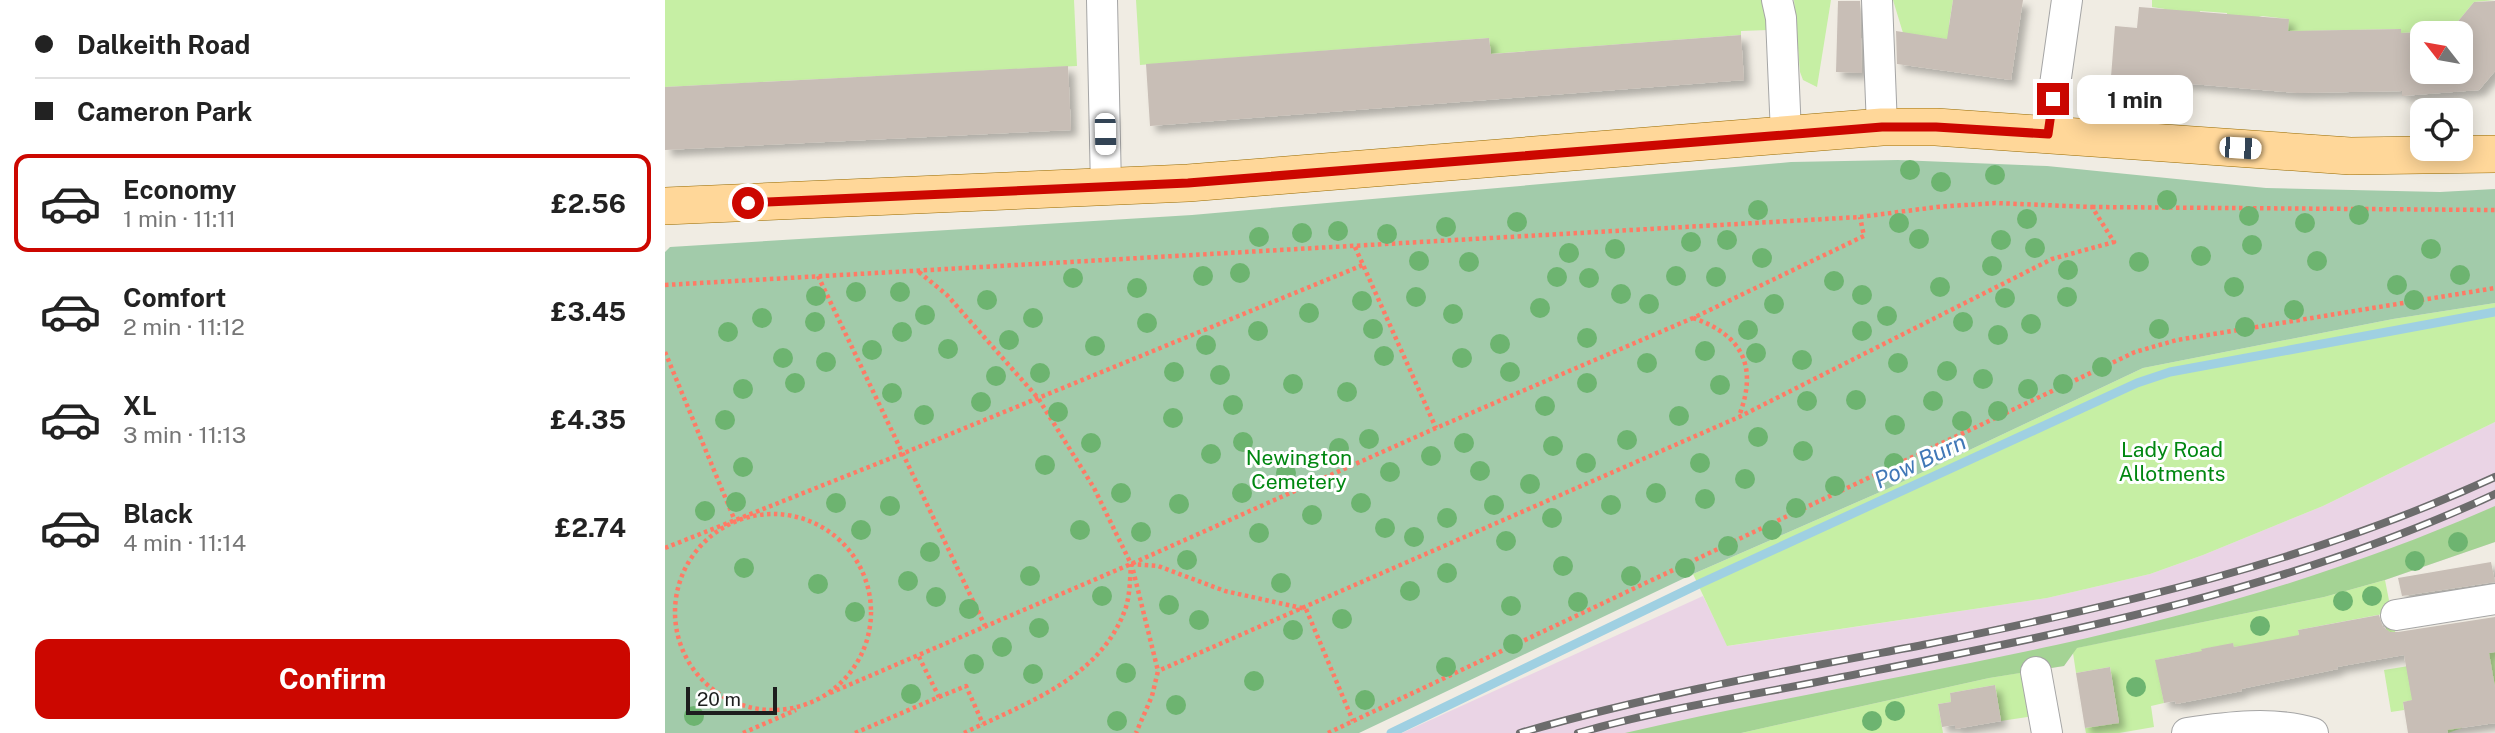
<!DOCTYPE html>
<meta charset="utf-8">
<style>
body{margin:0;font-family:"Public Sans",sans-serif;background:#f2f2f2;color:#222;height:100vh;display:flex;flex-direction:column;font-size:26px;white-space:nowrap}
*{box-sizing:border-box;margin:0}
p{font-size:23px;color:#767676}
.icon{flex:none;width:38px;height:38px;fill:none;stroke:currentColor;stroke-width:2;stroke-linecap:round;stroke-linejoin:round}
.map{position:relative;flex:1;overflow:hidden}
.details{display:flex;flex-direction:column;background:#fff;width:665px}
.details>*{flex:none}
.guide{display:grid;align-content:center;height:154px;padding:0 35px;background:#fff}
.needle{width:46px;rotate:301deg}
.fabs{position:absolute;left:1745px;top:21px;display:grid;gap:14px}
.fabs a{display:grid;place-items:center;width:63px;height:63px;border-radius:14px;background:#fff;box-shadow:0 4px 18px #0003;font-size:35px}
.scale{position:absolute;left:21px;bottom:18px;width:91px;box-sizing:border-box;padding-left:7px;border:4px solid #1e1e1e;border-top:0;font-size:19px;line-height:24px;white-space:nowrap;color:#1e1e1e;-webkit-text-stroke:5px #fff;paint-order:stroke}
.end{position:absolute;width:32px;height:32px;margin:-16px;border:9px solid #cc0700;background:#fff;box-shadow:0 0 0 4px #fff}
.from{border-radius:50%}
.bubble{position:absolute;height:49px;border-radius:14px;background:#fff;box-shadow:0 4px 18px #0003;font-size:23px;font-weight:700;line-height:49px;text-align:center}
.car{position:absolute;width:21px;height:42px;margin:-21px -10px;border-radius:9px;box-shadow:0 0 5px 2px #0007;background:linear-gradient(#fff 24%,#345 0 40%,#fff 0 76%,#345 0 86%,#fff 0)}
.guide b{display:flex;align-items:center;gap:24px;height:66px;font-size:26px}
.guide b+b{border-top:2px solid #e0e0e0}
.guide i{width:18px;height:18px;background:#222}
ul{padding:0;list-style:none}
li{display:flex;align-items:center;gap:21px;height:98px;margin:0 14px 10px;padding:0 21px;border:4px solid transparent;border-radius:14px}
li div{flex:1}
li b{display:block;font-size:26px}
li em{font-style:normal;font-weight:700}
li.on{border-color:#cc0700}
li>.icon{width:63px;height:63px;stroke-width:1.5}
.cta{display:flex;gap:14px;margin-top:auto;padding:14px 35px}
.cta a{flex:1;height:80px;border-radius:14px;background:#cc0700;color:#fff;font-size:28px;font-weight:700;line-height:80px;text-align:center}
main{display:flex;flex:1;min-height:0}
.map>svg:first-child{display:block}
</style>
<main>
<section class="details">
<div class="guide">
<b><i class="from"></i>Dalkeith Road</b>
<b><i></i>Cameron Park</b>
</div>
<ul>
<li class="on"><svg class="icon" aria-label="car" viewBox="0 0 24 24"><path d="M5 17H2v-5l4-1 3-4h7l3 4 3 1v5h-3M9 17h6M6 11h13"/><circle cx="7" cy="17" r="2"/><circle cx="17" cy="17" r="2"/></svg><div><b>Economy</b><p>1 min · 11:11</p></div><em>£2.56</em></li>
<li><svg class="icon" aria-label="car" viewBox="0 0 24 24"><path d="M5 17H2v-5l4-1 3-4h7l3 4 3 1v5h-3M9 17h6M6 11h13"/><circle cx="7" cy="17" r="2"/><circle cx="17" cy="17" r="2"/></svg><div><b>Comfort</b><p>2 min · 11:12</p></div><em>£3.45</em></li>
<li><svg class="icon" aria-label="car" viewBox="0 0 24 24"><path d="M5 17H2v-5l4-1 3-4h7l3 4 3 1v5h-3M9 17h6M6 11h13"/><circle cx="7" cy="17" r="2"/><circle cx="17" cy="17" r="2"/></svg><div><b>XL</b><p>3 min · 11:13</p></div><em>£4.35</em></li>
<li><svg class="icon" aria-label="car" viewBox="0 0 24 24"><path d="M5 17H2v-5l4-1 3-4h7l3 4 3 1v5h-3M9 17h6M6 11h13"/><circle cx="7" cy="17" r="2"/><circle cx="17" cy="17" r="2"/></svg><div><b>Black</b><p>4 min · 11:14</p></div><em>£2.74</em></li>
</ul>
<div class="cta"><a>Confirm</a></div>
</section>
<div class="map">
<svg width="1830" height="733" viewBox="0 0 1830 733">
<defs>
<filter id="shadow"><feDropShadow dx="6" dy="6" stdDeviation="3.5" flood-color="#0004"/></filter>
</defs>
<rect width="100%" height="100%" fill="#f0ece3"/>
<polygon fill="#ead4e5" points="1830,422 1830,542 1720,580 1659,597 1412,648 1399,666 1324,678 1076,733 737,733 1038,596 1063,646 1382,598 1485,574 1538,555 1658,506"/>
<g fill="#c6efa4">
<polygon points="0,0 409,0 412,66 0,87"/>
<polygon points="471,0 1100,0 1103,30 1076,31 1076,35 826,54 824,38 475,65"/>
<polygon points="1129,0 1166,0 1152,87 1138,80 1135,72"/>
<polygon points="1228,0 1288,0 1284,25 1302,42 1238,33"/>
<polygon points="1487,0 1830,0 1809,2 1785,31 1736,33 1735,29 1639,31 1623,34 1623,19 1597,16 1561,28 1562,13 1535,11 1534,26 1499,23 1500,9 1487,7"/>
<polygon points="1830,303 1830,422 1658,506 1538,555 1485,574 1382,598 1062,646 1028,574 1222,489 1478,368 1728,319"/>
<polygon points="1720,580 1734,651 1726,653 1718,614 1633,630 1635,640 1569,647 1568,644 1537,649 1538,659 1526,653 1491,660 1499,703 1486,706 1489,727 1454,733 1421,733 1420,728 1454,722 1445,667 1411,673 1408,653 1411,648 1659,597"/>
<polygon points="1830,652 1830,687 1828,678 1790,684 1797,728 1783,733 1776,695 1738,702 1739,710 1726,712 1719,670"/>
<polygon points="1360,672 1369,716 1336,721 1330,685 1285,693 1286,702 1273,704 1278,733 1076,733 1324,678"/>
</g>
<path fill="#a4d394" d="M1830 506V542L1720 580 1659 597 1412 648 1399 666 1324 678 1076 733H960C1103 700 1248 676 1391 645 1541 612 1689 568 1830 506Z"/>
<polygon fill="#a2cbaa" points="1233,160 1382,166 1601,188 1775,192 1830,189 1830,303 1728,319 1478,368 1222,489 1028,574 694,733 0,733 0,252 5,247 527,215 1126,162"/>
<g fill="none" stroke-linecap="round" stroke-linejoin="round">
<polyline stroke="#9fd0e2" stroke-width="9" points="726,733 1034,584 1472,383 1505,372 1830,312"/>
</g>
<g fill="#c8beb6" fill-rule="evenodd" filter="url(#shadow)">
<polygon points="1288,0 1358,0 1346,80 1232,64 1231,31 1282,39"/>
<polygon points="1173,1 1195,1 1197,73 1171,72"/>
<path d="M1830 1V71L1814 90 1737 96V91L1632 93 1446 77 1450 26 1472 28 1474 7 1624 19 1623 31 1736 29V33L1785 31 1809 2ZM1757 33H1796V72H1757Z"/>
<polygon points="1076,35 1079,80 485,126 481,64 824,38 826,54"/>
<polygon points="403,66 406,130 0,150 0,87"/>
<polygon points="1826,562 1830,582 1737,596 1733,578"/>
<polygon points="1714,615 1718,627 1725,632 1733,632 1830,617 1830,652 1824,653 1830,687 1830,723 1782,730 1783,733 1743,733 1738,702 1747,700 1739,655 1672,667 1673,669 1576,689 1577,691 1511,704 1510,701 1499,703 1490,660 1537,651 1536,649 1568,643 1569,647 1634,635 1633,630"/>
<polygon points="1445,667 1454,723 1420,728 1411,673"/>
<polygon points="1330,685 1336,721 1290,729 1290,725 1277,727 1273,704 1286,702 1285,693"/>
</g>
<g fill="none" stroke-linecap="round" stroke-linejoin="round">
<g stroke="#a5a5a5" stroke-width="32">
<g id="minor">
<polyline points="437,0 441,188"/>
<polyline points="1112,0 1116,18 1121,134"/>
<polyline points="1212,0 1217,127"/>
<polyline points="1383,134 1402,0"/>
<polyline points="1731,615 1830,599"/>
<polyline points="1371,672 1382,733"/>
<path d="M1522 733C1562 727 1609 721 1648 733"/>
</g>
</g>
<g stroke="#986b00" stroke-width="38">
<polyline id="major" points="0,206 523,183 1217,127 1271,127 1685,156 1830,154"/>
</g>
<g stroke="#ff7a65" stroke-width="4.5" stroke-dasharray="3.5 3.5" stroke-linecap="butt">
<polyline points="1427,207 1830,210"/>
<polyline points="690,247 771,428"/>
<polyline points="254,272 282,295 373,398 429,488 466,564 493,566 560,591 641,609 688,721"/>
<polyline points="153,276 320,626"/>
<polyline points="0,285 1195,217 1272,207 1330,203 1427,207 1449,242 1387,259 1074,417 493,671"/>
<path d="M1028 318C1078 335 1093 367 1074 416"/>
<polyline points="0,352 70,521"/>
<circle cx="108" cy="612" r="98"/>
<polyline points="0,548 239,453 698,265"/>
<polyline points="468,570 493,671 487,696 471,733"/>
<polyline points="165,693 466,564 771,428 1028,318 1199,236 1195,217"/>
<polyline points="274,697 301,686 318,724"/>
<polyline points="78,733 131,710"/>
<polyline points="190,733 274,697 253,655"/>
<path d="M299 733C361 703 437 678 461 607 465 594 465 578 466 565"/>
<polyline points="663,733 1470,352 1512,340 1830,288"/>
</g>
<use href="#minor" stroke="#fff" stroke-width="30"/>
<use href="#major" stroke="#ffd799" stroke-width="37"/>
<g stroke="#6c6c6c" stroke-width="8">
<g id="rail">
<path d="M855 733C989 694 1126 670 1263 644 1457 605 1650 560 1830 477"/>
<path d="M913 733C990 711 1069 698 1147 683 1378 637 1614 595 1830 494"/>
</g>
</g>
<use href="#rail" stroke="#fff" stroke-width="5" stroke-dasharray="16" stroke-linecap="butt"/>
</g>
<g fill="#6db470">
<circle cx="1245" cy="170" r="10"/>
<circle cx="1330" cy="175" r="10"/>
<circle cx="1276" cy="182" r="10"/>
<circle cx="1502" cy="200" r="10"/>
<circle cx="1093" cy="210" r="10"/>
<circle cx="1694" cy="215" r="10"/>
<circle cx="1584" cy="216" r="10"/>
<circle cx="1362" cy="219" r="10"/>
<circle cx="852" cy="222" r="10"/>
<circle cx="1234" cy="223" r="10"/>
<circle cx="1640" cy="223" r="10"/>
<circle cx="781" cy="227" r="10"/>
<circle cx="673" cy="231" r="10"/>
<circle cx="637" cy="233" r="10"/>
<circle cx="722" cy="234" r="10"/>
<circle cx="594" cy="237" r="10"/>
<circle cx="1254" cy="239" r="10"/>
<circle cx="1062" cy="240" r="10"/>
<circle cx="1336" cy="240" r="10"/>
<circle cx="1026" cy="242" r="10"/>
<circle cx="1587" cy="245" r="10"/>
<circle cx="1370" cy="248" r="10"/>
<circle cx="950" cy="249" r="10"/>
<circle cx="1766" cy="249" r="10"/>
<circle cx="904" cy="253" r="10"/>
<circle cx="1536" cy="256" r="10"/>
<circle cx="1097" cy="258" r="10"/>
<circle cx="754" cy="261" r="10"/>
<circle cx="1652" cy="261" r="10"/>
<circle cx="804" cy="262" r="10"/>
<circle cx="1474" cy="262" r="10"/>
<circle cx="1327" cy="266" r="10"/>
<circle cx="1403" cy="270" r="10"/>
<circle cx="575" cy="273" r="10"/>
<circle cx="1795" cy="275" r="10"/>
<circle cx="538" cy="276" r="10"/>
<circle cx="1011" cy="276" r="10"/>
<circle cx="892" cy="277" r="10"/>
<circle cx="1051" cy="277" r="10"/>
<circle cx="408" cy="278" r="10"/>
<circle cx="924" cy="278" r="10"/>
<circle cx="1169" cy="281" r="10"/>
<circle cx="1732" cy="285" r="10"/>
<circle cx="1275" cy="287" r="10"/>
<circle cx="1569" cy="287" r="10"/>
<circle cx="472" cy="288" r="10"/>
<circle cx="191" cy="292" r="10"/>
<circle cx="235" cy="292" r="10"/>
<circle cx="956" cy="294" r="10"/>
<circle cx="1197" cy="295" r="10"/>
<circle cx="151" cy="296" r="10"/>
<circle cx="751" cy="297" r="10"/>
<circle cx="1402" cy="297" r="10"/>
<circle cx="1340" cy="298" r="10"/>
<circle cx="322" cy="300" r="10"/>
<circle cx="1749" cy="300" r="10"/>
<circle cx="697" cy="301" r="10"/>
<circle cx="984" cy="304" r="10"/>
<circle cx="1109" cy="304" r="10"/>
<circle cx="875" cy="308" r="10"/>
<circle cx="1629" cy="310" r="10"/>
<circle cx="644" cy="313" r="10"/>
<circle cx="788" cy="314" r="10"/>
<circle cx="260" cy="315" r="10"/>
<circle cx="1222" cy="316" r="10"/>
<circle cx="97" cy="318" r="10"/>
<circle cx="368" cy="318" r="10"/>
<circle cx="150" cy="322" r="10"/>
<circle cx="1298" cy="322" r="10"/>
<circle cx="482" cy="323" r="10"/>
<circle cx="1366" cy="324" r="10"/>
<circle cx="1580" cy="327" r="10"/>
<circle cx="708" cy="329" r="10"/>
<circle cx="1494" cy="329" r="10"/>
<circle cx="1083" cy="330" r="10"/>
<circle cx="593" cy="331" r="10"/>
<circle cx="1197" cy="331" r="10"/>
<circle cx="63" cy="332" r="10"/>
<circle cx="237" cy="332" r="10"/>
<circle cx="1333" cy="335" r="10"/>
<circle cx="922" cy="338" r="10"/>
<circle cx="344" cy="340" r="10"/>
<circle cx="835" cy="344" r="10"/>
<circle cx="541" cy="345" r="10"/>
<circle cx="430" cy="346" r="10"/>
<circle cx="283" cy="349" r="10"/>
<circle cx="207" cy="350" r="10"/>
<circle cx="1040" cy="351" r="10"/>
<circle cx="1091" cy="353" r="10"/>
<circle cx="719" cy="356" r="10"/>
<circle cx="118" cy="358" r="10"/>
<circle cx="797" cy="358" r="10"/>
<circle cx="1137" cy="360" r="10"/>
<circle cx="161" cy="362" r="10"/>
<circle cx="982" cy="363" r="10"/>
<circle cx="1233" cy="363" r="10"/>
<circle cx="1437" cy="367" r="10"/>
<circle cx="1282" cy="371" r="10"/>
<circle cx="509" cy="372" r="10"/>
<circle cx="845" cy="372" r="10"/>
<circle cx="375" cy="373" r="10"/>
<circle cx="555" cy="375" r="10"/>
<circle cx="331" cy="376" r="10"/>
<circle cx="1318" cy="379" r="10"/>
<circle cx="130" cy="383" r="10"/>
<circle cx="922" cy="383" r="10"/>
<circle cx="628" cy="384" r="10"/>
<circle cx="1398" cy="384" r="10"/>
<circle cx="1055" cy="385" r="10"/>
<circle cx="78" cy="389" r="10"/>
<circle cx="1363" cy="389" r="10"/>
<circle cx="682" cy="392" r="10"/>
<circle cx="227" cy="393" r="10"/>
<circle cx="1191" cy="400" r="10"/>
<circle cx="1142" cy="401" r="10"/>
<circle cx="1268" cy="401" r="10"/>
<circle cx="316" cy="402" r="10"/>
<circle cx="568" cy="405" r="10"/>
<circle cx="880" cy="406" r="10"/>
<circle cx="1333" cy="411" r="10"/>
<circle cx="393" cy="412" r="10"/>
<circle cx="259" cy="415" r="10"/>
<circle cx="1014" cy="416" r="10"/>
<circle cx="508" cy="418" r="10"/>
<circle cx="60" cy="420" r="10"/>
<circle cx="1297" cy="421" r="10"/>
<circle cx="1230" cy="425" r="10"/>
<circle cx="1093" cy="437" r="10"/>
<circle cx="704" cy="439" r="10"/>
<circle cx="962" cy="440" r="10"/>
<circle cx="578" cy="442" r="10"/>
<circle cx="426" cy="443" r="10"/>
<circle cx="799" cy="443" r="10"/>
<circle cx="888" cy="446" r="10"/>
<circle cx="674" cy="448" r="10"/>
<circle cx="1138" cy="451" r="10"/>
<circle cx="546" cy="454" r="10"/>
<circle cx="766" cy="456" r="10"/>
<circle cx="921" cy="463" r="10"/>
<circle cx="1035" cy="463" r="10"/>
<circle cx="1229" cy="463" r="10"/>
<circle cx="380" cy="465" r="10"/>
<circle cx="78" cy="467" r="10"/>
<circle cx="815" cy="471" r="10"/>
<circle cx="725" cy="472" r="10"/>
<circle cx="621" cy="473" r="10"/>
<circle cx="1080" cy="479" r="10"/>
<circle cx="865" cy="484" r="10"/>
<circle cx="1170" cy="486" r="10"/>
<circle cx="456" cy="493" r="10"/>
<circle cx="577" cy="493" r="10"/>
<circle cx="991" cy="493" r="10"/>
<circle cx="1040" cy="499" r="10"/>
<circle cx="71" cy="502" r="10"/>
<circle cx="171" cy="503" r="10"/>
<circle cx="696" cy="503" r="10"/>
<circle cx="514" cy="504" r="10"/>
<circle cx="829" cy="505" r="10"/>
<circle cx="946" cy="505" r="10"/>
<circle cx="225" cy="506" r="10"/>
<circle cx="1131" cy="508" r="10"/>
<circle cx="40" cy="511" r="10"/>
<circle cx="647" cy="515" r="10"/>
<circle cx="782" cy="518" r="10"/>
<circle cx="887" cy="518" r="10"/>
<circle cx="720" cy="528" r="10"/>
<circle cx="196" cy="530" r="10"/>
<circle cx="415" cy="530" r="10"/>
<circle cx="1107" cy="530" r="10"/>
<circle cx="476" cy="532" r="10"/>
<circle cx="594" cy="533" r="10"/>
<circle cx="749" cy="537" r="10"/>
<circle cx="841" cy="541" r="10"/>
<circle cx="1793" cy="542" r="10"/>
<circle cx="1063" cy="546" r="10"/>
<circle cx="265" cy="552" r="10"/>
<circle cx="522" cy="560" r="10"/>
<circle cx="1750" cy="561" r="10"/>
<circle cx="898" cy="566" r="10"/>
<circle cx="79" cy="568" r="10"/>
<circle cx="1020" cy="568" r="10"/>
<circle cx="782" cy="573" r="10"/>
<circle cx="365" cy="576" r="10"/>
<circle cx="966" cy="576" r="10"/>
<circle cx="243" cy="581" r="10"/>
<circle cx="616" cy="583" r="10"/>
<circle cx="153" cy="584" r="10"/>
<circle cx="745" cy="591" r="10"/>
<circle cx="437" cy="596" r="10"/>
<circle cx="1707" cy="596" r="10"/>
<circle cx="271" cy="597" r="10"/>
<circle cx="1678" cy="601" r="10"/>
<circle cx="913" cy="602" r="10"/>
<circle cx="504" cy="605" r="10"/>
<circle cx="846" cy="606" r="10"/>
<circle cx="304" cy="609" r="10"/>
<circle cx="190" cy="612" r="10"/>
<circle cx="677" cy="619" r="10"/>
<circle cx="534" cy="620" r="10"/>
<circle cx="1595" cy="626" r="10"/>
<circle cx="374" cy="628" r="10"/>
<circle cx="628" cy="630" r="10"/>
<circle cx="848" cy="644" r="10"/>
<circle cx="337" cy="647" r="10"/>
<circle cx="309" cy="664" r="10"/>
<circle cx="781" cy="667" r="10"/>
<circle cx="461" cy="673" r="10"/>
<circle cx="368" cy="674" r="10"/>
<circle cx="589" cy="681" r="10"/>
<circle cx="1471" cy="687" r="10"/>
<circle cx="246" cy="694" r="10"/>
<circle cx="700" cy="700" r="10"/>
<circle cx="511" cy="705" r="10"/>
<circle cx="1230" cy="711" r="10"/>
<circle cx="29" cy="716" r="10"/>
<circle cx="452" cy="721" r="10"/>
<circle cx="1207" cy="721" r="10"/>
</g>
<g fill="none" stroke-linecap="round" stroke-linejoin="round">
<polyline stroke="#cc0700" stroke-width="9" points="83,203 523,183 1217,127 1271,127 1383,134 1388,99"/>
</g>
<g text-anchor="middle" stroke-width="6" stroke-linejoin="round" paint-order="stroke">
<g font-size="21" fill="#018711" stroke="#fff">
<text x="1507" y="457">Lady Road<tspan x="1507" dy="24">Allotments</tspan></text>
<text x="634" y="465">Newington<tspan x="634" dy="24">Cemetery</tspan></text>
</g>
<g font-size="23" font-style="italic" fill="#4178b7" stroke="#fff">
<text transform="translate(1255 461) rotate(-25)" y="8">Pow Burn</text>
</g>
</g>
</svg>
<div class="fabs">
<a><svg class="needle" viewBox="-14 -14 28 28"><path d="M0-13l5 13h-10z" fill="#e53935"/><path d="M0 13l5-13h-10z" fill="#767676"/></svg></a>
<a><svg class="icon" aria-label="locate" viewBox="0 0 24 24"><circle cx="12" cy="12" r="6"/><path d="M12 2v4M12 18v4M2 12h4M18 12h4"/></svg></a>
</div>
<div class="scale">20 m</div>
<i class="end from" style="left:83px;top:203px"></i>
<i class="end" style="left:1388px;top:99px"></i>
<div class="bubble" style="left:1412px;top:75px;width:116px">1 min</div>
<i class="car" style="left:440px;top:134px;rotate:179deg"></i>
<i class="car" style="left:1575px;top:148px;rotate:94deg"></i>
</div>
</main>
